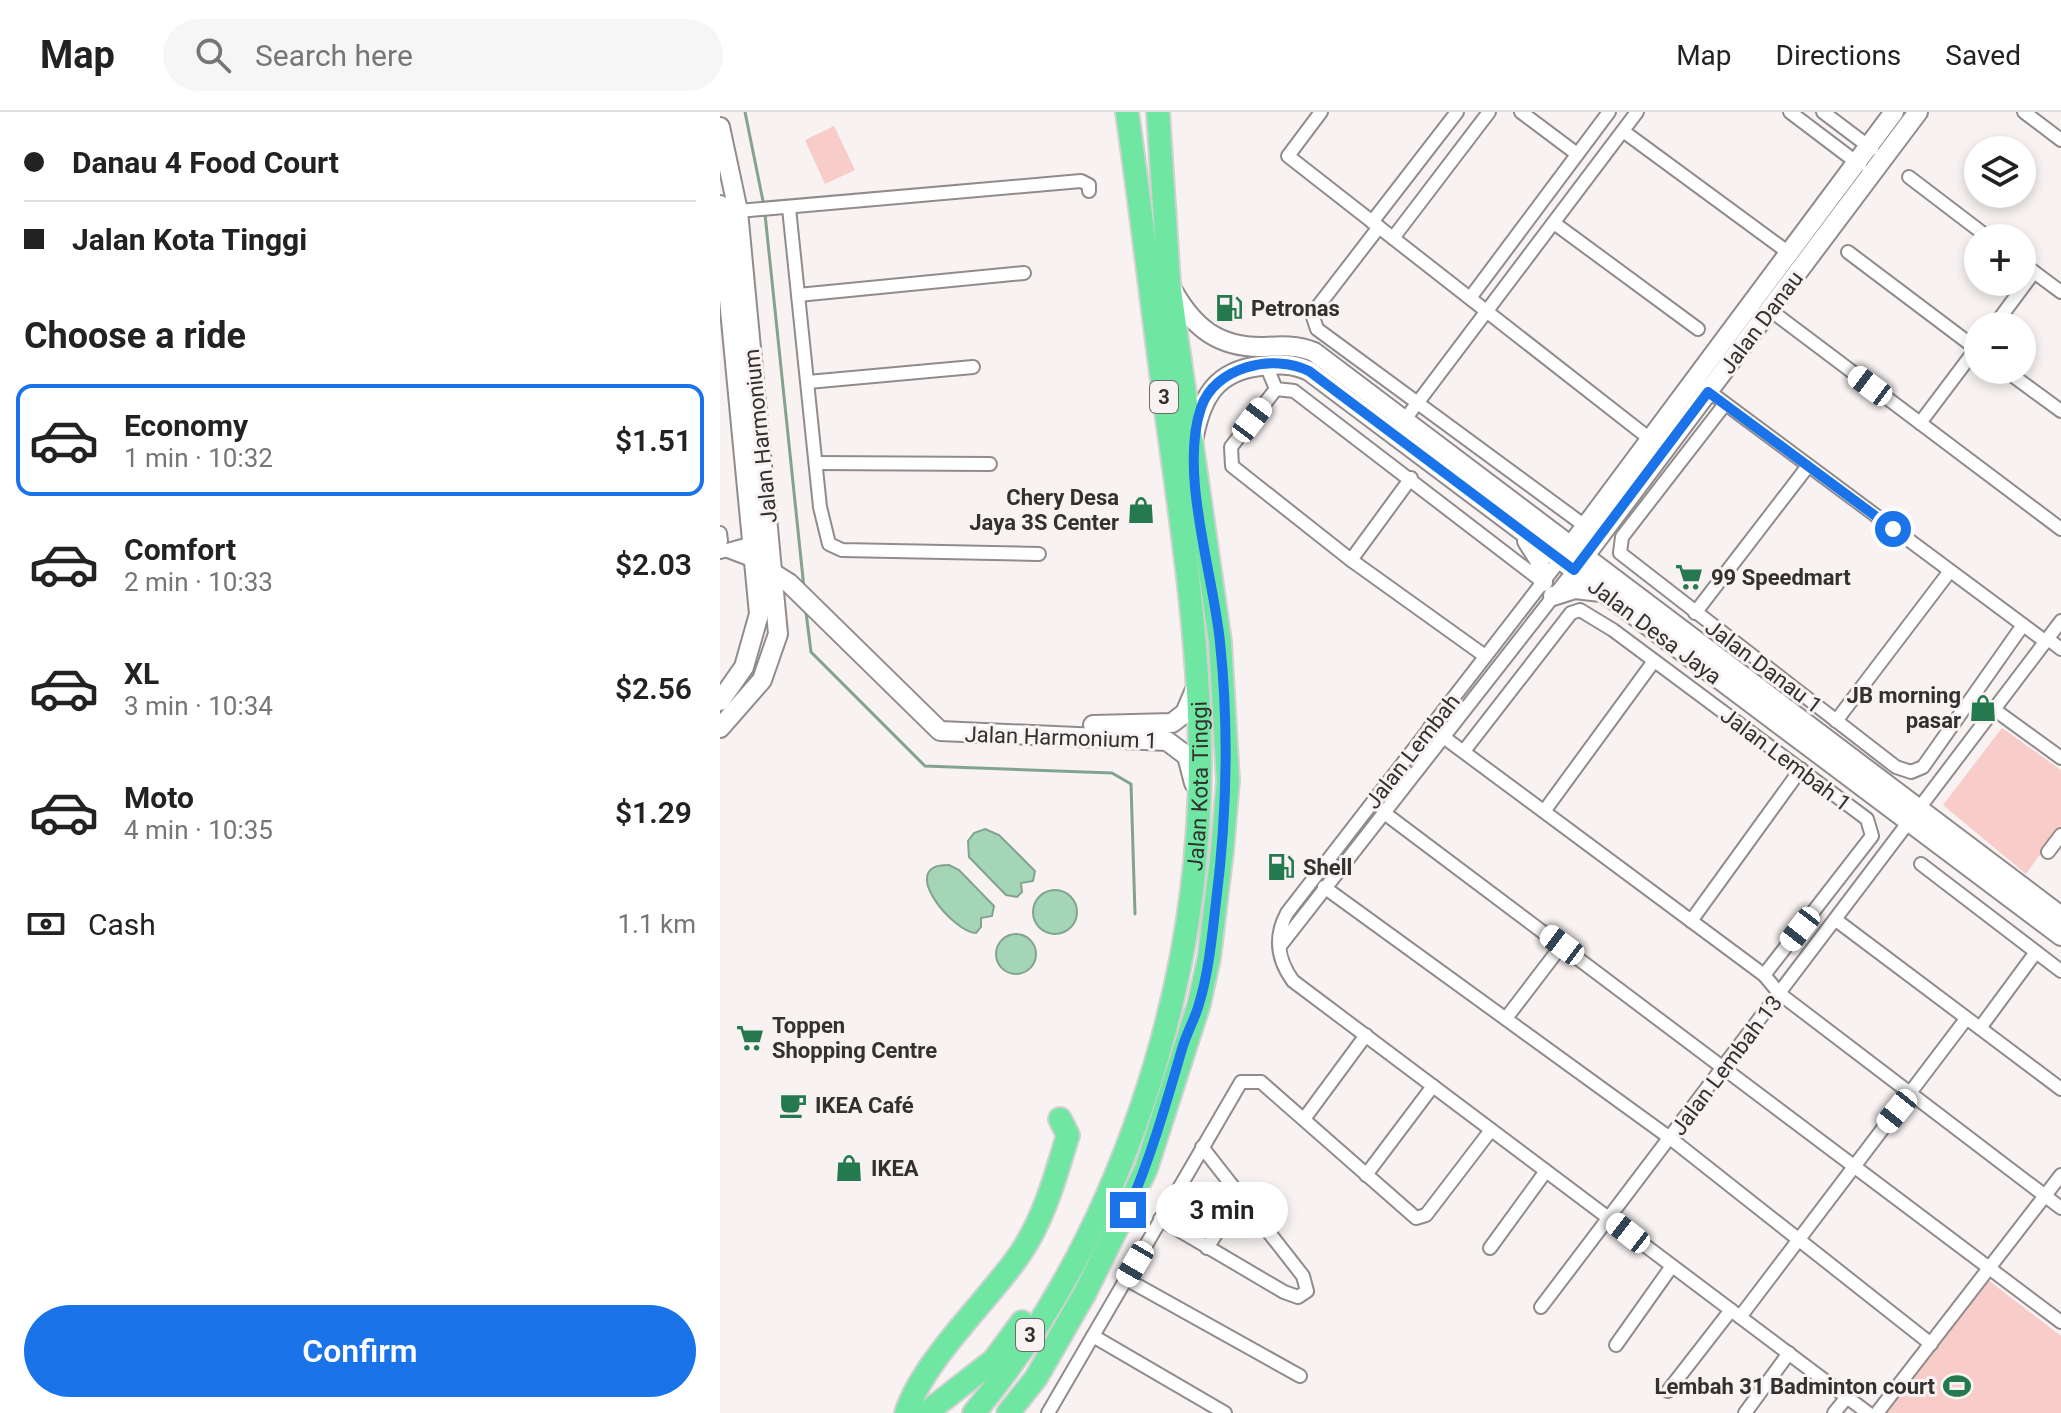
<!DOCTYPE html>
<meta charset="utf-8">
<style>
body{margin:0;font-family:Roboto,sans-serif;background:#f6f6f6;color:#222;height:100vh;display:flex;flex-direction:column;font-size:30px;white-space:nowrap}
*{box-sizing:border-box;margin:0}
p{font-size:26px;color:#767676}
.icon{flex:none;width:44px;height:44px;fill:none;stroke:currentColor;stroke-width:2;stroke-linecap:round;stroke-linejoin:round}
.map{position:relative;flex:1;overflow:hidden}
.sheet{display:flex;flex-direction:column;background:#fff;width:720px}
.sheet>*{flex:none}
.top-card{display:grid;align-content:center;height:176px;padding:0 24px;background:#fff}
.fabs{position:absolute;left:1244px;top:24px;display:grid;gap:16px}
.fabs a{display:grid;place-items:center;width:72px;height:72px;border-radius:50%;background:#fff;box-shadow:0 4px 12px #0003;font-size:40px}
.end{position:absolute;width:36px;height:36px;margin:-18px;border:10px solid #1a73e8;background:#fff;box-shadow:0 0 0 4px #fff}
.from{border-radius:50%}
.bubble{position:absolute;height:56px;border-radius:28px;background:#fff;box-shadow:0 4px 12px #0003;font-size:26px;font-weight:600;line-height:56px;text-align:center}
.car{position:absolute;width:24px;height:48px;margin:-24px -12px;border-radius:10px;box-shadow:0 0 6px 2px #0007;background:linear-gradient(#fff 24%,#345 0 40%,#fff 0 76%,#345 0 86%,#fff 0)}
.top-card b{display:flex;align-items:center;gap:28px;height:76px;font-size:30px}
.top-card b+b{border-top:2px solid #e0e0e0}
.top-card i{width:20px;height:20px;background:#222}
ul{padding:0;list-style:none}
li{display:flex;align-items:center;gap:24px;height:112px;margin:0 16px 12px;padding:0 8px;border:4px solid transparent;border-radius:16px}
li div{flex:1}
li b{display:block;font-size:30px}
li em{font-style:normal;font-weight:600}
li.selected{border-color:#1a73e8}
li>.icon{width:72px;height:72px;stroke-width:1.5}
h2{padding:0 24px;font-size:36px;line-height:96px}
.pay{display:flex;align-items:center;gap:20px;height:88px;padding:0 24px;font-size:30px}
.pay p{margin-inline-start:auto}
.action{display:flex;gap:16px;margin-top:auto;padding:16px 24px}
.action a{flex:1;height:92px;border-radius:48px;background:#1a73e8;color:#fff;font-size:32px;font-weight:600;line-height:92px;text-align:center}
header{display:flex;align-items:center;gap:48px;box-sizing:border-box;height:112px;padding:0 40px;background:#fff;border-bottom:2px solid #e0e0e0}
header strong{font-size:38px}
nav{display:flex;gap:44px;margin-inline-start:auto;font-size:28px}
.search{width:560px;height:72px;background:#f6f6f6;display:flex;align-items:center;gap:20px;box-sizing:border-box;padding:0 28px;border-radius:44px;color:#767676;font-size:30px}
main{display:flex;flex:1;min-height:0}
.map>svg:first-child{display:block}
</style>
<header>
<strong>Map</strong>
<div class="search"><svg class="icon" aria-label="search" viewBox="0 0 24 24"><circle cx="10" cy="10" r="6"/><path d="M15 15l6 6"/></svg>Search here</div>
<nav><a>Map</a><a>Directions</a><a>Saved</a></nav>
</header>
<main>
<section class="sheet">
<div class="top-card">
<b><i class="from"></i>Danau 4 Food Court</b>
<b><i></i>Jalan Kota Tinggi</b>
</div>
<h2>Choose a ride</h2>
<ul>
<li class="selected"><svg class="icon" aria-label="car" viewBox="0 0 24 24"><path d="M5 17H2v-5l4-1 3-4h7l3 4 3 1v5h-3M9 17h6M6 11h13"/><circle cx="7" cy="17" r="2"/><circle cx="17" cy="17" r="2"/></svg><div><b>Economy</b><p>1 min · 10:32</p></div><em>$1.51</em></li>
<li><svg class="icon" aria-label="car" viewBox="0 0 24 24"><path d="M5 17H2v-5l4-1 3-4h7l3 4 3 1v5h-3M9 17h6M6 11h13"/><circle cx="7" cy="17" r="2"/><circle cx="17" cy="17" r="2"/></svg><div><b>Comfort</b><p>2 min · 10:33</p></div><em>$2.03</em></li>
<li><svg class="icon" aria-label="car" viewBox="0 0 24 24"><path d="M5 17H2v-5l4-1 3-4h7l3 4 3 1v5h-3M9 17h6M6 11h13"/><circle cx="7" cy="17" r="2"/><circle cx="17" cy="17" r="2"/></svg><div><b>XL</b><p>3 min · 10:34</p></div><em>$2.56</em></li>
<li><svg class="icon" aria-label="car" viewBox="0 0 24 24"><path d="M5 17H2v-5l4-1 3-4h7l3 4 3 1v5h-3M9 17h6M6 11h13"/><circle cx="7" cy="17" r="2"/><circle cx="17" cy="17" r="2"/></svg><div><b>Moto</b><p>4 min · 10:35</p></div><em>$1.29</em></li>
</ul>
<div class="pay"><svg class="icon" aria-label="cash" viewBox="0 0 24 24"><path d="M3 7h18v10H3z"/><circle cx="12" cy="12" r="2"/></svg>Cash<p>1.1 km</p></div>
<div class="action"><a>Confirm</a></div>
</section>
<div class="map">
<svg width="1341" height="1301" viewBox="0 0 1341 1301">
<rect width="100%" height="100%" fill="#f8f2f2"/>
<g fill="#f8ccc8">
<polygon points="114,14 135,58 105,72 85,28"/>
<polygon points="1282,616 1341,658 1341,714 1306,762 1223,693"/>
<polygon points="1268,1168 1341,1224 1341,1301 1162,1301"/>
</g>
<g fill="#a4d5b6" stroke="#82a48e" stroke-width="2">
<polygon points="265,717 279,723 315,759 313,769 301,771 302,780 297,785 286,783 249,745 248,729 254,721"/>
<path d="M229 753 239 758 274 794 272 804 261 806V815L256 821C234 821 175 752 229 753Z"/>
<circle cx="335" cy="800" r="22"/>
<circle cx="296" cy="842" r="20"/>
</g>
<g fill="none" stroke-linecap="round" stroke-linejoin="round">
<g stroke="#82a48e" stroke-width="3">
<polyline points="25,0 44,94"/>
<polyline points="45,102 84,476"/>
<polyline points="86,500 91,540 205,654 392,661 411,672 415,802"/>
</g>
<g stroke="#918c8b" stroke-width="16">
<g id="street">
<polyline points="601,0 568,44 930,327"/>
<polyline points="801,0 857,42"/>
<polyline points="1070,0 1140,53"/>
<polyline points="1103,0 1152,37"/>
<polyline points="1304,0 1341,28"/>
<polyline points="903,19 1069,141"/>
<polyline points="1189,65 1269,126"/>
<polyline points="69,96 100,395 109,432 122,438 319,442"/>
<polyline points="18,99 361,69 369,73 369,79"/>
<polyline points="652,110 737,0"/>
<polyline points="834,111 978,217"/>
<polyline points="659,115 592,202 597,217 865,414"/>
<polyline points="673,126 769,0"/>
<polyline points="1128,140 1258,238"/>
<polyline points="1302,151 1341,180"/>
<polyline points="78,183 304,161"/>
<polyline points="750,186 889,0"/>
<polyline points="1050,198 1341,417"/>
<polyline points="1274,214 1314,160"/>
<polyline points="546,253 556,277 574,279 823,470"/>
<polyline points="1285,258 1341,299"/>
<polyline points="88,270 253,255"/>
<polyline points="983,275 1326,530"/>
<polyline points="556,277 511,335 512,354 631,448 765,544"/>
<polyline points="1005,292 902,425 900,441 1176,655 1191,660 1203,655 1303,513"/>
<polyline points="1200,311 1258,234"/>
<polyline points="680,314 917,0"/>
<polyline points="96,351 270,352"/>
<polyline points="0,421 1,429"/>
<polyline points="5,438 34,449"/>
<polyline points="0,440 33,431"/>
<polyline points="631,448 691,366"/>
<path d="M840 448 567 801C554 825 557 847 573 869L1148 1301"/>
<polyline points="975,501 1088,354"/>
<polyline points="1328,527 1341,537"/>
<polyline points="1275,598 1341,646"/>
<polyline points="1116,609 1230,459"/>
<polyline points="710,615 1044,863 1060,882 1341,1096"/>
<polyline points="744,639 851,501 860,498 893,518 1147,707 1152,724 1044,863"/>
<polyline points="825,698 934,549"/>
<polyline points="663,700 1341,1210"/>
<polyline points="1328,740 1341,723"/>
<polyline points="1201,752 1341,859"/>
<polyline points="604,775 950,1026 1211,1232"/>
<polyline points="1116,808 1341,977"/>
<polyline points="971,809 1081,657"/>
<polyline points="560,834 854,458"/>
<polyline points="787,905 842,833"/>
<polyline points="1260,916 1316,840"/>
<polyline points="584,1007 646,923"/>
<polyline points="646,1063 713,974"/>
<polyline points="440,1107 564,1180 578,1185 587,1179 583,1164 482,1035"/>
<polyline points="487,1136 521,1083"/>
<polyline points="770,1136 826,1059"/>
<polyline points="406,1167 580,1264"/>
<polyline points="821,1195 1341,509"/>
<polyline points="1020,1205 1246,907"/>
<polyline points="373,1224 505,1301"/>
<polyline points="896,1233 952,1154"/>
<polyline points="948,1279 1011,1198"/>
<polyline points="328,1301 521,970 541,970 696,1106 706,1103 771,1018"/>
<polyline points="1025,1301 1069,1241"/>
<polyline points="1114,1301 1127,1285"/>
<polyline points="1157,1301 1341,1063"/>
</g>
</g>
<g stroke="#918c8b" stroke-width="22">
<g id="secondary">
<polyline points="0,15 18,99 58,522 42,568 0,616"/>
<polyline points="0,93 39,502 24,555 0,589"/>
<path d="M453 179C474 216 499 236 544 235 561 234 577 233 594 240L1341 804"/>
<path d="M474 324C482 284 497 259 540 254 558 252 572 251 589 259L1341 824"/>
<polyline points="807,429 819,448 823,470"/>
<polyline points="844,443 1174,0"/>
<polyline points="34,449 69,471 220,619 447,629 467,644 474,671"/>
<polyline points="858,453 1198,0"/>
<polyline points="833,484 855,477 881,480"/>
<polyline points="373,613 452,611 465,601 477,573"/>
</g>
</g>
<g stroke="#d2d1d1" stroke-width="26">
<g id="highway">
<path d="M186 1301C204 1247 267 1190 300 1142 324 1107 336 1063 348 1023L340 1007"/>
<polyline points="206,1301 274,1248 302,1210"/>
<path id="s1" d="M254 1301C400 1125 480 877 480 650 480 529 461 410 445 291 432 194 421 97 407 0"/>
<polyline points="288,1301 316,1266 365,1181 426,1057 479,892 489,846 502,739 508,669 500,530 449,171 438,0"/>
</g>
</g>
<use href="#street" stroke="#fff" stroke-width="12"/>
<use href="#secondary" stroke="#fff" stroke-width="18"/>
<use href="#highway" stroke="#6fe7a3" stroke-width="22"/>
</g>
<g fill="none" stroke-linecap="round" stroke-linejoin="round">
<path stroke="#1a73e8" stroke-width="10" d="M408 1098C431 1045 446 992 462 937 466 922 475 907 479 892 489 859 492 824 496 790 507 703 509 617 500 530 493 461 459 360 481 296 494 255 553 241 589 259L854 458 988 280 1173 417"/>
</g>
<defs>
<g id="fuel-bare" transform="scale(2.16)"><path d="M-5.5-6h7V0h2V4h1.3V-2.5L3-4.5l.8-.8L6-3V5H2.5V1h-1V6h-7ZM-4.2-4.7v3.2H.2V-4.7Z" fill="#247a4e" stroke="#f8f2f2" stroke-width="2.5" paint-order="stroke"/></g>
<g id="shop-bare" transform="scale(2.16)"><path d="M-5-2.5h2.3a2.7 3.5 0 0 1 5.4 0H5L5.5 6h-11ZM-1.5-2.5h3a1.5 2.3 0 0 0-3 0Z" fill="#247a4e" stroke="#f8f2f2" stroke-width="2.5" paint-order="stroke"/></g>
<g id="supermarket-bare" transform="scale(2.16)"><path d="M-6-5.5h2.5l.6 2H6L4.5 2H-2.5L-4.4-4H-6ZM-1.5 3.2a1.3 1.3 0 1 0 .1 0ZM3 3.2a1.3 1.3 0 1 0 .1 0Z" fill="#247a4e" stroke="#f8f2f2" stroke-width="2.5" paint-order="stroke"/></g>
<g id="cafe-bare" transform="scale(2.16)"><path d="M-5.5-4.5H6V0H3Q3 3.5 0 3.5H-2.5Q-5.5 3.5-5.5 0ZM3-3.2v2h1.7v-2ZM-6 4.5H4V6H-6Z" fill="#247a4e" stroke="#f8f2f2" stroke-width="2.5" paint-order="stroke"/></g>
<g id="stadium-bare" transform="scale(2.16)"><path d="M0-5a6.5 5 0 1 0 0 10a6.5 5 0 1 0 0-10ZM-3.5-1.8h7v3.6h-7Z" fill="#247a4e" stroke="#f8f2f2" stroke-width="2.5" paint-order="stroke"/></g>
</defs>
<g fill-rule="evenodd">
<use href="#fuel-bare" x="509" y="196"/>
<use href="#shop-bare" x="421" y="398"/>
<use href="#supermarket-bare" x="969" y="465"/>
<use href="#shop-bare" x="1263" y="596"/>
<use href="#fuel-bare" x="561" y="755"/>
<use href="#supermarket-bare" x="30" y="926"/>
<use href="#cafe-bare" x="73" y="993"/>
<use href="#shop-bare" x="129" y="1056"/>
<use href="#stadium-bare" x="1237" y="1274"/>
</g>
<g text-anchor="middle" stroke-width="6" stroke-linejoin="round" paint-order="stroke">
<g fill="#f8f2f2" stroke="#6e6a6a" stroke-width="2">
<rect x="430" y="269" width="28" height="32" rx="6"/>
<rect x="296" y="1207" width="28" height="32" rx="6"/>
</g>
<g font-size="20" font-weight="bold" fill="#333030">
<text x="444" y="292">3</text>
<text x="310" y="1230">3</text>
</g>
<g font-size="22" font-weight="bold" fill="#333030" stroke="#f8f2f2" text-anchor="start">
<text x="531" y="204">Petronas</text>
<text x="399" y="393" text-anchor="end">Chery Desa<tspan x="399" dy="25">Jaya 3S Center</tspan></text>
<text x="991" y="473">99 Speedmart</text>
<text x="1241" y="591" text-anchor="end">JB morning<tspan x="1241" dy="25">pasar</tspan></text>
<text x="583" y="763">Shell</text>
<text x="52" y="921">Toppen<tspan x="52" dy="25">Shopping Centre</tspan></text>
<text x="95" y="1001">IKEA Café</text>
<text x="151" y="1064">IKEA</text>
<text x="1215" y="1282" text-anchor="end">Lembah 31 Badminton court</text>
</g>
<g font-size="22" fill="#333030" stroke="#f8f2f2">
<text transform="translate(1041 210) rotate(-53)" y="8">Jalan Danau</text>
<text transform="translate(40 324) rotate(-96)" y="8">Jalan Harmonium</text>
<text transform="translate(935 519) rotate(37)" y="8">Jalan Desa Jaya</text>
<text transform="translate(1044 554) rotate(37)" y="8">Jalan Danau 1</text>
<text transform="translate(341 625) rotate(2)" y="8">Jalan Harmonium 1</text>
<text transform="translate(692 639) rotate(-52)" y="8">Jalan Lembah</text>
<text transform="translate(1066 647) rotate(37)" y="8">Jalan Lembah 1</text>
<text dy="8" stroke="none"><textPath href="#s1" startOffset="678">Jalan Kota Tinggi</textPath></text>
<text transform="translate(1006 953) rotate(-53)" y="8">Jalan Lembah 13</text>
</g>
</g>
</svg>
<div class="fabs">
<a><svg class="icon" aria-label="layers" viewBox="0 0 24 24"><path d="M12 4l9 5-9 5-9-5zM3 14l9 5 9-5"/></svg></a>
<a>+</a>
<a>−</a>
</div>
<i class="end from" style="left:1173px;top:417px"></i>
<i class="end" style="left:408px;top:1098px"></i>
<div class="bubble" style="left:436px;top:1070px;width:132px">3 min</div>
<i class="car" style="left:1150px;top:274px;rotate:307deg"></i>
<i class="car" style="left:532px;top:308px;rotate:37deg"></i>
<i class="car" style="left:1080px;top:817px;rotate:218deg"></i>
<i class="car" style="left:842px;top:833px;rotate:307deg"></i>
<i class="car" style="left:1177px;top:999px;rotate:219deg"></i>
<i class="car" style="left:908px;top:1121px;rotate:308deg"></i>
<i class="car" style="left:415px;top:1152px;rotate:210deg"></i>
</div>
</main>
